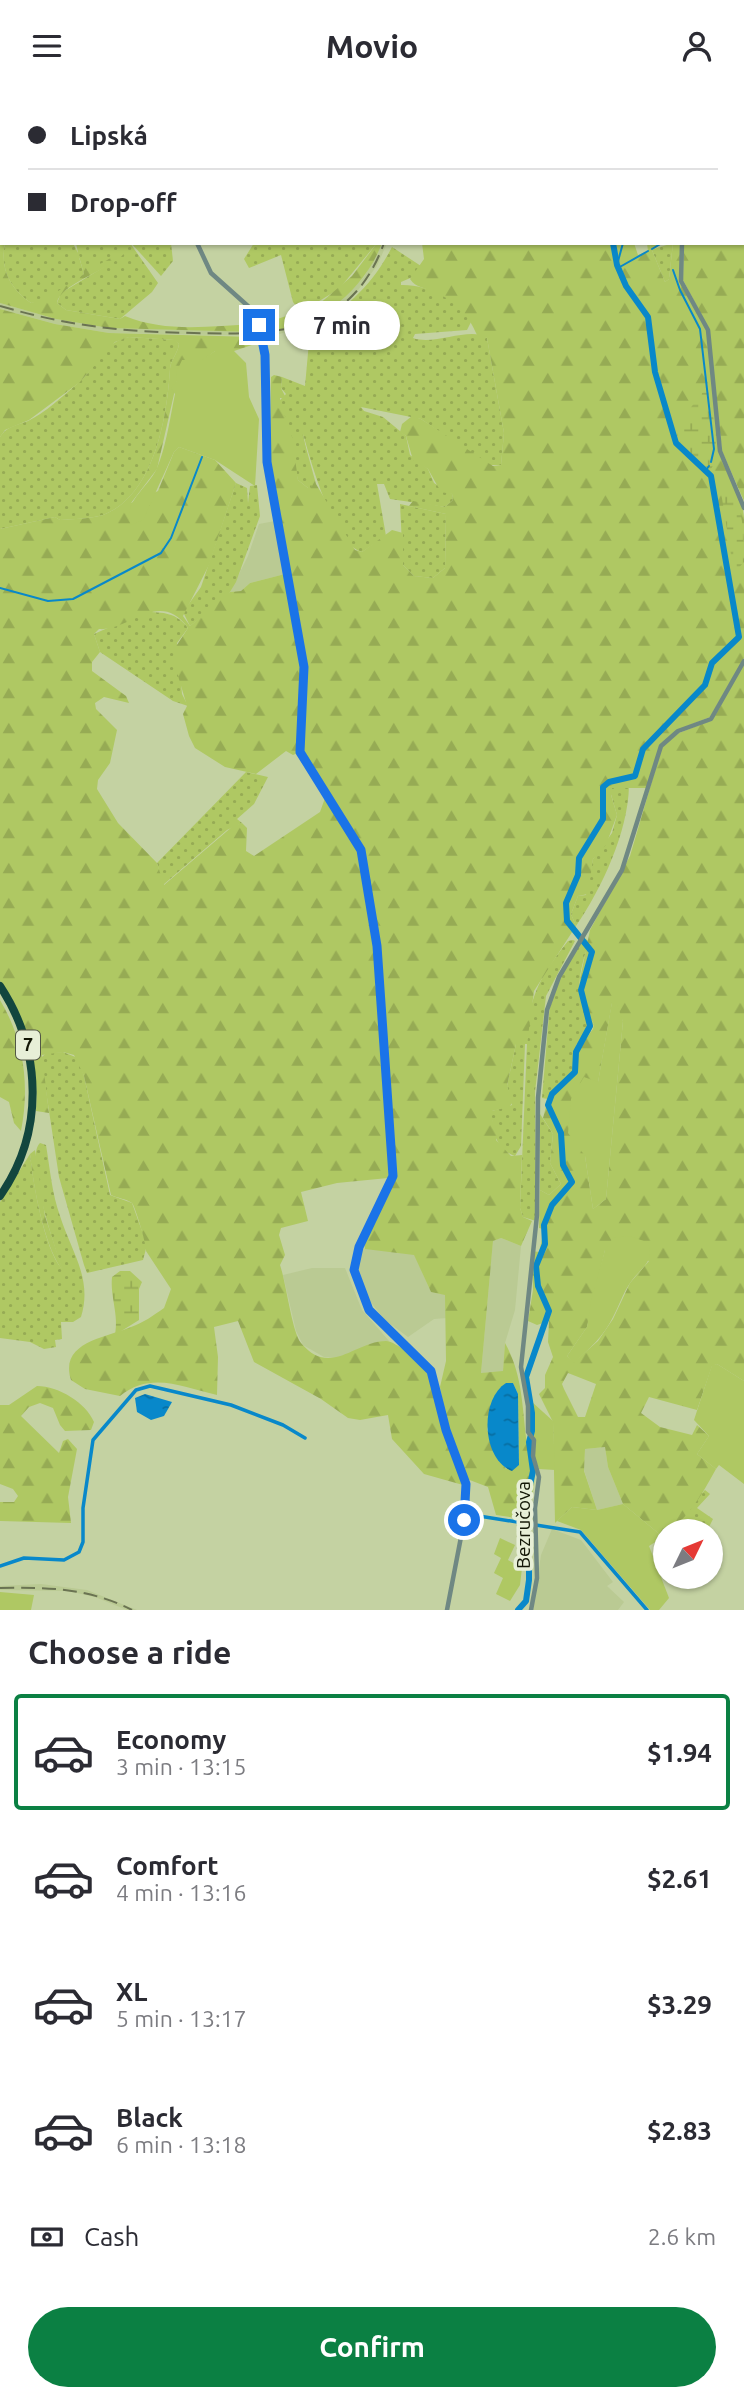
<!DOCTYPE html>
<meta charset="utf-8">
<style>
body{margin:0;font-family:Ubuntu,sans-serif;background:#f2f2f3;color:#2b2b33;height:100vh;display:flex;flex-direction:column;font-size:26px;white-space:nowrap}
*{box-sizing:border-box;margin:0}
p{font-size:23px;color:#7c7c81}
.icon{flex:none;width:38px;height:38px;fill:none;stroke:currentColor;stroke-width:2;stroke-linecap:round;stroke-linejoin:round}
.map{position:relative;height:1519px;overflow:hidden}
.side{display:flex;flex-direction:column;background:#fff;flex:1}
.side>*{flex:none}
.banner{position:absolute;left:0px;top:0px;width:746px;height:154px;box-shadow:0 2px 5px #0004;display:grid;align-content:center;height:154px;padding:0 28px;background:#fff}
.needle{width:46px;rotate:47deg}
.tools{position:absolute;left:653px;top:1428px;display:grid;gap:14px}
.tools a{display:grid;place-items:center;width:70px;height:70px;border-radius:50%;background:#fff;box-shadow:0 2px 5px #0004;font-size:35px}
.end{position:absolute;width:32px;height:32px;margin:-16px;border:9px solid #1a73e8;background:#fff;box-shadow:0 0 0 4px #fff}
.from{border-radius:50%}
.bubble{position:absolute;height:49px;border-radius:24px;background:#fff;box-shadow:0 2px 5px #0004;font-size:23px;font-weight:700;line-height:49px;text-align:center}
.banner b{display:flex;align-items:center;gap:24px;height:66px;font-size:26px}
.banner b+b{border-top:2px solid #e1e1e2}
.banner i{width:18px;height:18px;background:#2b2b33}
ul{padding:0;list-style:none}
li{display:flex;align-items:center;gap:21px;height:116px;margin:0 14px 10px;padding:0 14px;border:4px solid transparent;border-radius:7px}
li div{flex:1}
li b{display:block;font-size:26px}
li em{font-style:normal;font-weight:700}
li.on{border-color:#0b8043}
li>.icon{width:63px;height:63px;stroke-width:1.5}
h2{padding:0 28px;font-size:32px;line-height:84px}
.pay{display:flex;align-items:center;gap:18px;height:77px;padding:0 28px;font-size:26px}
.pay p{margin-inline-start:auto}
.cta{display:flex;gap:14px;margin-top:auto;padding:14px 28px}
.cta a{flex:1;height:80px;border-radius:42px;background:#0b8043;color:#fff;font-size:28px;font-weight:700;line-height:80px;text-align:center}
header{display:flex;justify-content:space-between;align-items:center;height:91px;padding:0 28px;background:#fff;font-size:32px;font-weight:700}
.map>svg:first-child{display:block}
</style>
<header><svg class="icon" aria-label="menu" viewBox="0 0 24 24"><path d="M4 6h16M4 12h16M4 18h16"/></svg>Movio<svg class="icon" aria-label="person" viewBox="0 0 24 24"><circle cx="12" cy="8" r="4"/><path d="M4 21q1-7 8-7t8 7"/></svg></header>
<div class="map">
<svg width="744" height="1519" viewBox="0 0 744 1519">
<defs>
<pattern id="grass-dots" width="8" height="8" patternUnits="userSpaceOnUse" patternTransform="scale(1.75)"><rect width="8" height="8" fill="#afc863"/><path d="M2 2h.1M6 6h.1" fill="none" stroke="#96ab54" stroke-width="1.8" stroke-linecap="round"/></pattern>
<pattern id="forest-firs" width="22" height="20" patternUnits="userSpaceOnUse" patternTransform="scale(1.75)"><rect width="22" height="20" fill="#afc863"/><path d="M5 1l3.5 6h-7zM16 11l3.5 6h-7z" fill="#96ab54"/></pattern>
<pattern id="wetland-marsh" width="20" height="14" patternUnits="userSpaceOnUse" patternTransform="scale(1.75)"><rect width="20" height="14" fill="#afc863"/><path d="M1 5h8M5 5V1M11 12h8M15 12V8" fill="none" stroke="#96ab54"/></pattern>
<pattern id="water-ripples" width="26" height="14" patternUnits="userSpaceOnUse" patternTransform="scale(1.75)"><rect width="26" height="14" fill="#0888ca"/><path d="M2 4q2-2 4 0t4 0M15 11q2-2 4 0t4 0" fill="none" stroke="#076ea2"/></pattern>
</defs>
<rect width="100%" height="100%" fill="#c4d2a2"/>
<g fill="#baca93">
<polygon points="382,152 387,152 377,175 351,208 318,231 273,245 109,242 55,233 0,218 0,212 56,228 109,237 273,240 306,231 338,212 364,186"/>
<polygon points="275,430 285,483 250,492 241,500 230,501 248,465 259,433"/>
<polygon points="501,1147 521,1155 515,1219 505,1252 503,1281 481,1282 493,1149"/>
<polygon points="361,1157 414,1163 431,1201 445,1203 447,1227 434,1228 408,1246 385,1229 369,1209 358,1177"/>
<polygon points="312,1177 345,1177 362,1219 389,1250 374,1252 337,1267 324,1266 303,1254 296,1240 283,1184"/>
<polygon points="605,1356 608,1376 623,1413 597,1419 584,1379 585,1358"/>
<polygon points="552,1438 581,1449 613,1491 607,1495 624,1511 618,1519 533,1519 541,1464"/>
<polygon points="41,1493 87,1499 137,1519 127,1519 95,1506 68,1500 0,1499 0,1495"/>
</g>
<g fill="url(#grass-dots)">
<path d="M5 152H73L78 162 76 152H130L158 192 152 201 120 228 66 219 57 212 61 202 109 173 108 169 88 181 79 166 84 183C70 195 50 210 31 212 9 197 0 177 5 152Z"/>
<polygon points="131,152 171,152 173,170 161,185"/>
<polygon points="254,152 377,152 339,198 301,221 293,211 281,164 249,177 244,168"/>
<polygon points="649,152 663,152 654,158 673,152 669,188 665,191"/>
<path d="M392 156 421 175 415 185 401 191V194C426 193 461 208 471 231L467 239 415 243 413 247C435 255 470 235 487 247L504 342 501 374H488L421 328 361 316 364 320 383 326 406 345 410 364 428 378 434 392 452 403 453 409 445 416 390 408 384 393H377L386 445 362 461C333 453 311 370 303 343L313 397H308L298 389 279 310 286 303 281 297 282 286 305 295 310 240C346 217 372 195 392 156Z"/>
<path d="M129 246 175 249 179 253C178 262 170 270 170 278 167 325 155 404 103 424 90 428 73 428 60 429L55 426 0 438V346C6 336 17 334 28 330 45 322 63 305 77 293 96 278 102 251 129 246Z"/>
<polygon points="236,392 247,397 248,412 250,395 257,394 260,425 236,491 227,506 190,535 183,521 201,496"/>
<polygon points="400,413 446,423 445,477 433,487 414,485 403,474"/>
<path d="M144 521C164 521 177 522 188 537L177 552 182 603 188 615 173 610 100 561 94 543Z"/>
<polygon points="246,681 268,686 254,713 237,728 242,732 227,739 163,794 157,772"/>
<path d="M629 695C628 741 602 797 576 835L571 823 578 805 586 804 593 768 612 742 617 724 610 700 612 696Z"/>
<path d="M584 847 589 850C580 880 571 907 594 933L590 942 576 954 574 978 548 1008 542 1007 550 912 561 885Z"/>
<path d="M573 849 575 850 546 905 535 1001 536 1130 523 1126 520 1117 528 929C535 894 546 878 568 850Z"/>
<path d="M516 953H525L521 1055 515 1065C496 1059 491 1038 492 1020L512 1014 507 995Z"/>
<polygon points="63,961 78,967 84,985 110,1104 132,1112 147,1154 143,1169 87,1182 84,1174 59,1086 41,967 46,962"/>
<polygon points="540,1023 553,1043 550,1072 561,1093 549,1104 540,1099"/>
<path d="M40 1052 46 1054C50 1078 52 1103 60 1125 71 1160 93 1188 81 1226L73 1231H61L62 1248 55 1249 56 1256 44 1258 30 1251 0 1247V1111L30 1063C33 1091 44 1158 62 1178 55 1156 24 1067 40 1052Z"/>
<polygon points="705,1399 710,1403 697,1417 713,1428 707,1440 667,1440"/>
</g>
<g fill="url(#forest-firs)" fill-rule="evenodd">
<polygon points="377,0 669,0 669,2"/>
<polygon points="672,0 744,0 744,410 722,360 709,238 683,189 684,152 744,152 744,2"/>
<path d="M0 135 2 152H5C0 177 9 197 31 212L49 206 84 183 78 162 88 180 128 157C119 177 60 191 57 212L66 219 120 228 125 225C166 242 210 235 254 233L255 241 109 237 56 228 0 212Z"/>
<path d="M377 152H382C364 200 317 238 265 240L263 233 318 214 352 185Z"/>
<path d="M422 152H634L638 164 648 160 647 152H649L665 191 669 188 673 152H681L680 190 707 239 719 360 742 413 744 426V567L710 626 677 639 660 655 647 697H612L611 704 617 724 606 754 593 768 588 803 578 805 571 823 576 835 534 900 527 953H516L507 995 513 1011 509 1016 492 1020V1030L500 1034 496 1049 511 1065 522 1064 520 1117 523 1126 532 1130 521 1155 501 1147 493 1150 481 1282 503 1280 505 1252C522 1283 522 1312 526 1346 528 1364 538 1381 533 1400 531 1411 524 1418 516 1427L496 1424 488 1396 467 1388 448 1338 440 1296 446 1270 445 1204 431 1201 414 1164 365 1158 364 1152 395 1085 379 855 364 758 303 661 307 576 270 371 271 286 274 284 282 286 281 297 286 307H280V310L292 346 298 389 308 397H312L302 342 316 393 355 459 362 461 392 439 403 442V474L414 485 433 487 445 477 446 423 409 415 413 410 445 416 453 409 452 403 441 401 428 378 413 369 406 345 400 341 402 333 412 325 421 328 493 375 501 374 504 342 487 247 477 244C468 223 456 210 434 201 424 196 416 197 410 188L424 168ZM506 1292H513L518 1303 519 1368V1374L506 1378 495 1362 487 1338Z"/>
<path d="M0 218 55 233 109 242 255 246V253L234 260H215L177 290 157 378 131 412 158 400 174 361 179 356 215 369 236 392 209 474 183 525 190 535 230 501 241 500 250 492 285 483 302 576 298 662 293 664 286 660 256 683 225 676 195 657 189 645 183 623 187 615 176 578 175 557 188 537C159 497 129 541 99 538L94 543 100 561 92 571V580L126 605 129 612 104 606 95 612 96 618 117 639 110 672 98 689 97 698 118 732 157 772 164 794 233 735 242 732 247 737 246 760 254 765 320 721 325 707 355 751 365 790 374 855 390 1084 388 1087 337 1092 301 1101 308 1130 281 1137 279 1144 285 1164 280 1174C286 1191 292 1241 301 1252 330 1287 355 1250 386 1250 392 1250 399 1256 405 1259 438 1278 434 1311 444 1343 450 1361 459 1376 463 1394L424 1383 392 1348 388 1324 360 1329 348 1327 321 1308 254 1271 238 1230 214 1236 218 1266 217 1304C182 1296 151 1280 120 1305L85 1298 71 1289C59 1251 105 1247 131 1236 143 1232 154 1224 164 1217L171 1198 146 1160C147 1155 135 1115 132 1112 127 1108 117 1107 111 1104L84 985 74 964 63 961 42 964 49 1022 36 1020C39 971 27 930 0 890V438L55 426 60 429C73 428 90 428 103 424 155 404 167 325 170 278 170 270 178 262 179 253L174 249 129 246 115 251 80 291 29 329 5 339 0 346Z"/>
<path d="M744 573V1290L717 1273 712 1275 697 1319 649 1306 641 1322 660 1336 692 1344 697 1334 709 1345 697 1363 716 1378C705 1398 687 1432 665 1440V1444L663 1446 623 1413 608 1376 605 1356 585 1358 584 1380 597 1419 572 1416 555 1432 553 1331 539 1303 545 1297V1284L553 1266 548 1251 549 1230 537 1234 528 1230 533 1199 532 1160 539 1161 542 1148 547 1147 543 1138 539 1137 540 1099 549 1104 561 1093 550 1072 553 1043 543 1027 548 1008 574 978V965L593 938 594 933 580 913V888L590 839 630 765 662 656 679 642 712 629ZM612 912 623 930 606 1108 593 1118 585 1065ZM605 1159 649 1170 630 1192 613 1228 598 1250 574 1271 567 1265 587 1236ZM568 1282 596 1293 585 1326H578L564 1298 562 1293Z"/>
<path d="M0 909C24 949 30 994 21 1040L14 1032 9 1011 0 1006Z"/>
<path d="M35 1059 45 1125 63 1180C44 1157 33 1093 30 1063Z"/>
<path d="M37 1295C59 1295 86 1312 94 1331L91 1339 65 1340 60 1334 53 1317 40 1312 29 1316 21 1325 59 1362 63 1350 68 1348 77 1358 68 1406 71 1432 0 1430V1411H14L18 1405 13 1398 0 1393V1314H9Z"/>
</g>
<g fill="url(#wetland-marsh)">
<path d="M707 296C711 315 724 365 710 379 696 367 674 354 677 334Z"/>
<path d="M728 393C744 415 744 445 744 471L734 482 720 395Z"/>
<path d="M120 1180H130L142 1191 139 1198V1229L115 1244C119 1223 110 1206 112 1186Z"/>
</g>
<g fill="#afc863">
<path d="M215 260H234L246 272 249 306 259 328 255 395 215 369 179 356 174 361 143 429 131 434C121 412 149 396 157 377 165 358 169 334 173 313L175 303 171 297 177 290 176 282 182 269H202Z"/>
<polygon points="612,911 617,914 623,930 606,1108 593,1118 585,1065 568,1042 571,1008 584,986 598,991"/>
<path d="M629 1145 647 1151C657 1170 640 1177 630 1192 623 1202 619 1215 613 1226 604 1245 589 1258 574 1272L567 1265 587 1236 591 1210 605 1159 613 1147Z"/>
<polygon points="717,1273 744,1290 744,1393 719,1374 716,1378 697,1363 709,1345 694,1329 712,1274"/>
<polygon points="532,1311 553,1330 555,1379 539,1378 534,1365"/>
<polygon points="623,1413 663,1446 649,1455 669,1507 659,1519 650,1519 581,1439 557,1430 572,1416 597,1419"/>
<polygon points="500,1447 515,1454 508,1469 522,1477 520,1494 510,1510 496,1503 503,1487 494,1482 501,1467 494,1463"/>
<polygon points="0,1501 34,1504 31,1519 0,1519"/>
</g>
<g fill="url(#water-ripples)">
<path d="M506 1292H513L518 1303 519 1374 512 1380C482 1369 479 1309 506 1292Z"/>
<polygon points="145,1303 172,1311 164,1325 151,1329 137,1321 135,1307"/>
</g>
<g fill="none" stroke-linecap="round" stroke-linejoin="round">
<g stroke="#0888ca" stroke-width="2">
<polyline points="627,2 629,0"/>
<polyline points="661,2 661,0"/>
<polyline points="652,158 662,152"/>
<polyline points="617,174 623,152"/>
<polyline points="618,177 648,160"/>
<polyline points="673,179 680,199 700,238 714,358 711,371"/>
<polyline points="706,379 709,375"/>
<polyline points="0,497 48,510 73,508 161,462 171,447 202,366"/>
</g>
<g stroke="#0888ca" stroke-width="3.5">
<polyline points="479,1425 580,1441 647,1519"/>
<polyline points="0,1475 24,1467 64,1469 79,1461 83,1451 83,1417 93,1349 136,1299 150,1295 231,1314 283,1334 305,1347"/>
</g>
<g stroke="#0888ca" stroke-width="6">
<polyline points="656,0 657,2"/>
<polyline points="518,1519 526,1510 529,1489 529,1471 520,1441 533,1380 529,1351 532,1340 532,1322 526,1286 549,1220 538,1195 536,1175 545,1153 544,1134 552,1114 572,1091 563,1074 561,1042 548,1014 552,1003 575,981 576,961 590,935 581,899 592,861 567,830 566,812 578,784 579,767 603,728 603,696 609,691 635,685 643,658 705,594 712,572 739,546 711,385 676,352 655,281 648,226 626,195 617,174 613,152"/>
</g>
<g stroke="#6f8883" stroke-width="4.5">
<polyline points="31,0 33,2"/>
<polyline points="671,2 671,0"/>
<polyline points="197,152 211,182 249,216 259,234 265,264 267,371 304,576 300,661 357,750 368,789 377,855 393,1085 359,1156 354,1179 369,1219 431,1280 446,1339 464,1385 466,1420 447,1519"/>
<polyline points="682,152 681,190 708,239 720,360 744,417"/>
<polyline points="531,1519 537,1487 535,1417 539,1386 533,1365 534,1349 528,1341 528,1315 521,1276 537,1124 538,1007 547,919 559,886 622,779 661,655 678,640 711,628 744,570"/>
</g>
<path stroke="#12463e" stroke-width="8" d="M0 895C42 959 45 1041 0 1105"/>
<g stroke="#6a7352" stroke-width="2" stroke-dasharray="14 7" stroke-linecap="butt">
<polyline points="374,0 375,2"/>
<path d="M0 215C69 235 122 241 194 242 276 244 351 244 384 152"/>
<path d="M0 1497C47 1496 89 1497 132 1519"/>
</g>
</g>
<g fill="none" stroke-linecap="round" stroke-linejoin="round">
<polyline stroke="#1a73e8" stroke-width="9" points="259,234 265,264 267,371 304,576 300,661 361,759 377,855 393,1085 359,1156 354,1179 369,1219 431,1280 446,1339 466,1393 464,1429"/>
</g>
<g text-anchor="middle" stroke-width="7" stroke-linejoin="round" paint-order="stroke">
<rect fill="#e7efd7" stroke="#525744" stroke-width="2" x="16" y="939.5" width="24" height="29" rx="5"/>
<g font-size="18" font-weight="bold" fill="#121605">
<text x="28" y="960">7</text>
</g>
<g font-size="19" fill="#121605" stroke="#e7efd7">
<text transform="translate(523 1434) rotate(-90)" y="7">Bezručova</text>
</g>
</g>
</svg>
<div class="tools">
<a><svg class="needle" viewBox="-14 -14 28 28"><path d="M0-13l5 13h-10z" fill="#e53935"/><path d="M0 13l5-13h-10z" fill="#7c7c81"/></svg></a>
</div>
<i class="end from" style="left:464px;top:1429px"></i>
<i class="end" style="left:259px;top:234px"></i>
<div class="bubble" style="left:284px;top:210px;width:116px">7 min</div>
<div class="banner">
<b><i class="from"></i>Lipská</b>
<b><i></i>Drop-off</b>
</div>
</div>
<section class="side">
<h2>Choose a ride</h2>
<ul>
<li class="on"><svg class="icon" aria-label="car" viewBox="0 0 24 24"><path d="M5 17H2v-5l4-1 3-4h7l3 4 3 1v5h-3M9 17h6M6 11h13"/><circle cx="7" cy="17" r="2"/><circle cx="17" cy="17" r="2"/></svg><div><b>Economy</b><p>3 min · 13:15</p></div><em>$1.94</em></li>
<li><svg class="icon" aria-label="car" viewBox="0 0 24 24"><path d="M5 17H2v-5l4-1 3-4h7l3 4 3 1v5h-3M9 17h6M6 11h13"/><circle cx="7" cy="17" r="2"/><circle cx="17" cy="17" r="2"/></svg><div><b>Comfort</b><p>4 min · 13:16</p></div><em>$2.61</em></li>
<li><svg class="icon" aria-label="car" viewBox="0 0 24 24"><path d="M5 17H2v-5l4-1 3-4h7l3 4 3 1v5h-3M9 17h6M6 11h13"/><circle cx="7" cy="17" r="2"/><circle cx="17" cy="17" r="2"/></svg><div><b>XL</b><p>5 min · 13:17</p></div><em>$3.29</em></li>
<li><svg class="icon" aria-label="car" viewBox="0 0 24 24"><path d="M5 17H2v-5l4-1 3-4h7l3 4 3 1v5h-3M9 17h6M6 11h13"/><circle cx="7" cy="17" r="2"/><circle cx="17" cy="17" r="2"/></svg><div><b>Black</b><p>6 min · 13:18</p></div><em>$2.83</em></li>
</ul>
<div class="pay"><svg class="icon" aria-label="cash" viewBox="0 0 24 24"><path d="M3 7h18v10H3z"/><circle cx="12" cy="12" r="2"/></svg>Cash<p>2.6 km</p></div>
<div class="cta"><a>Confirm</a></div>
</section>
